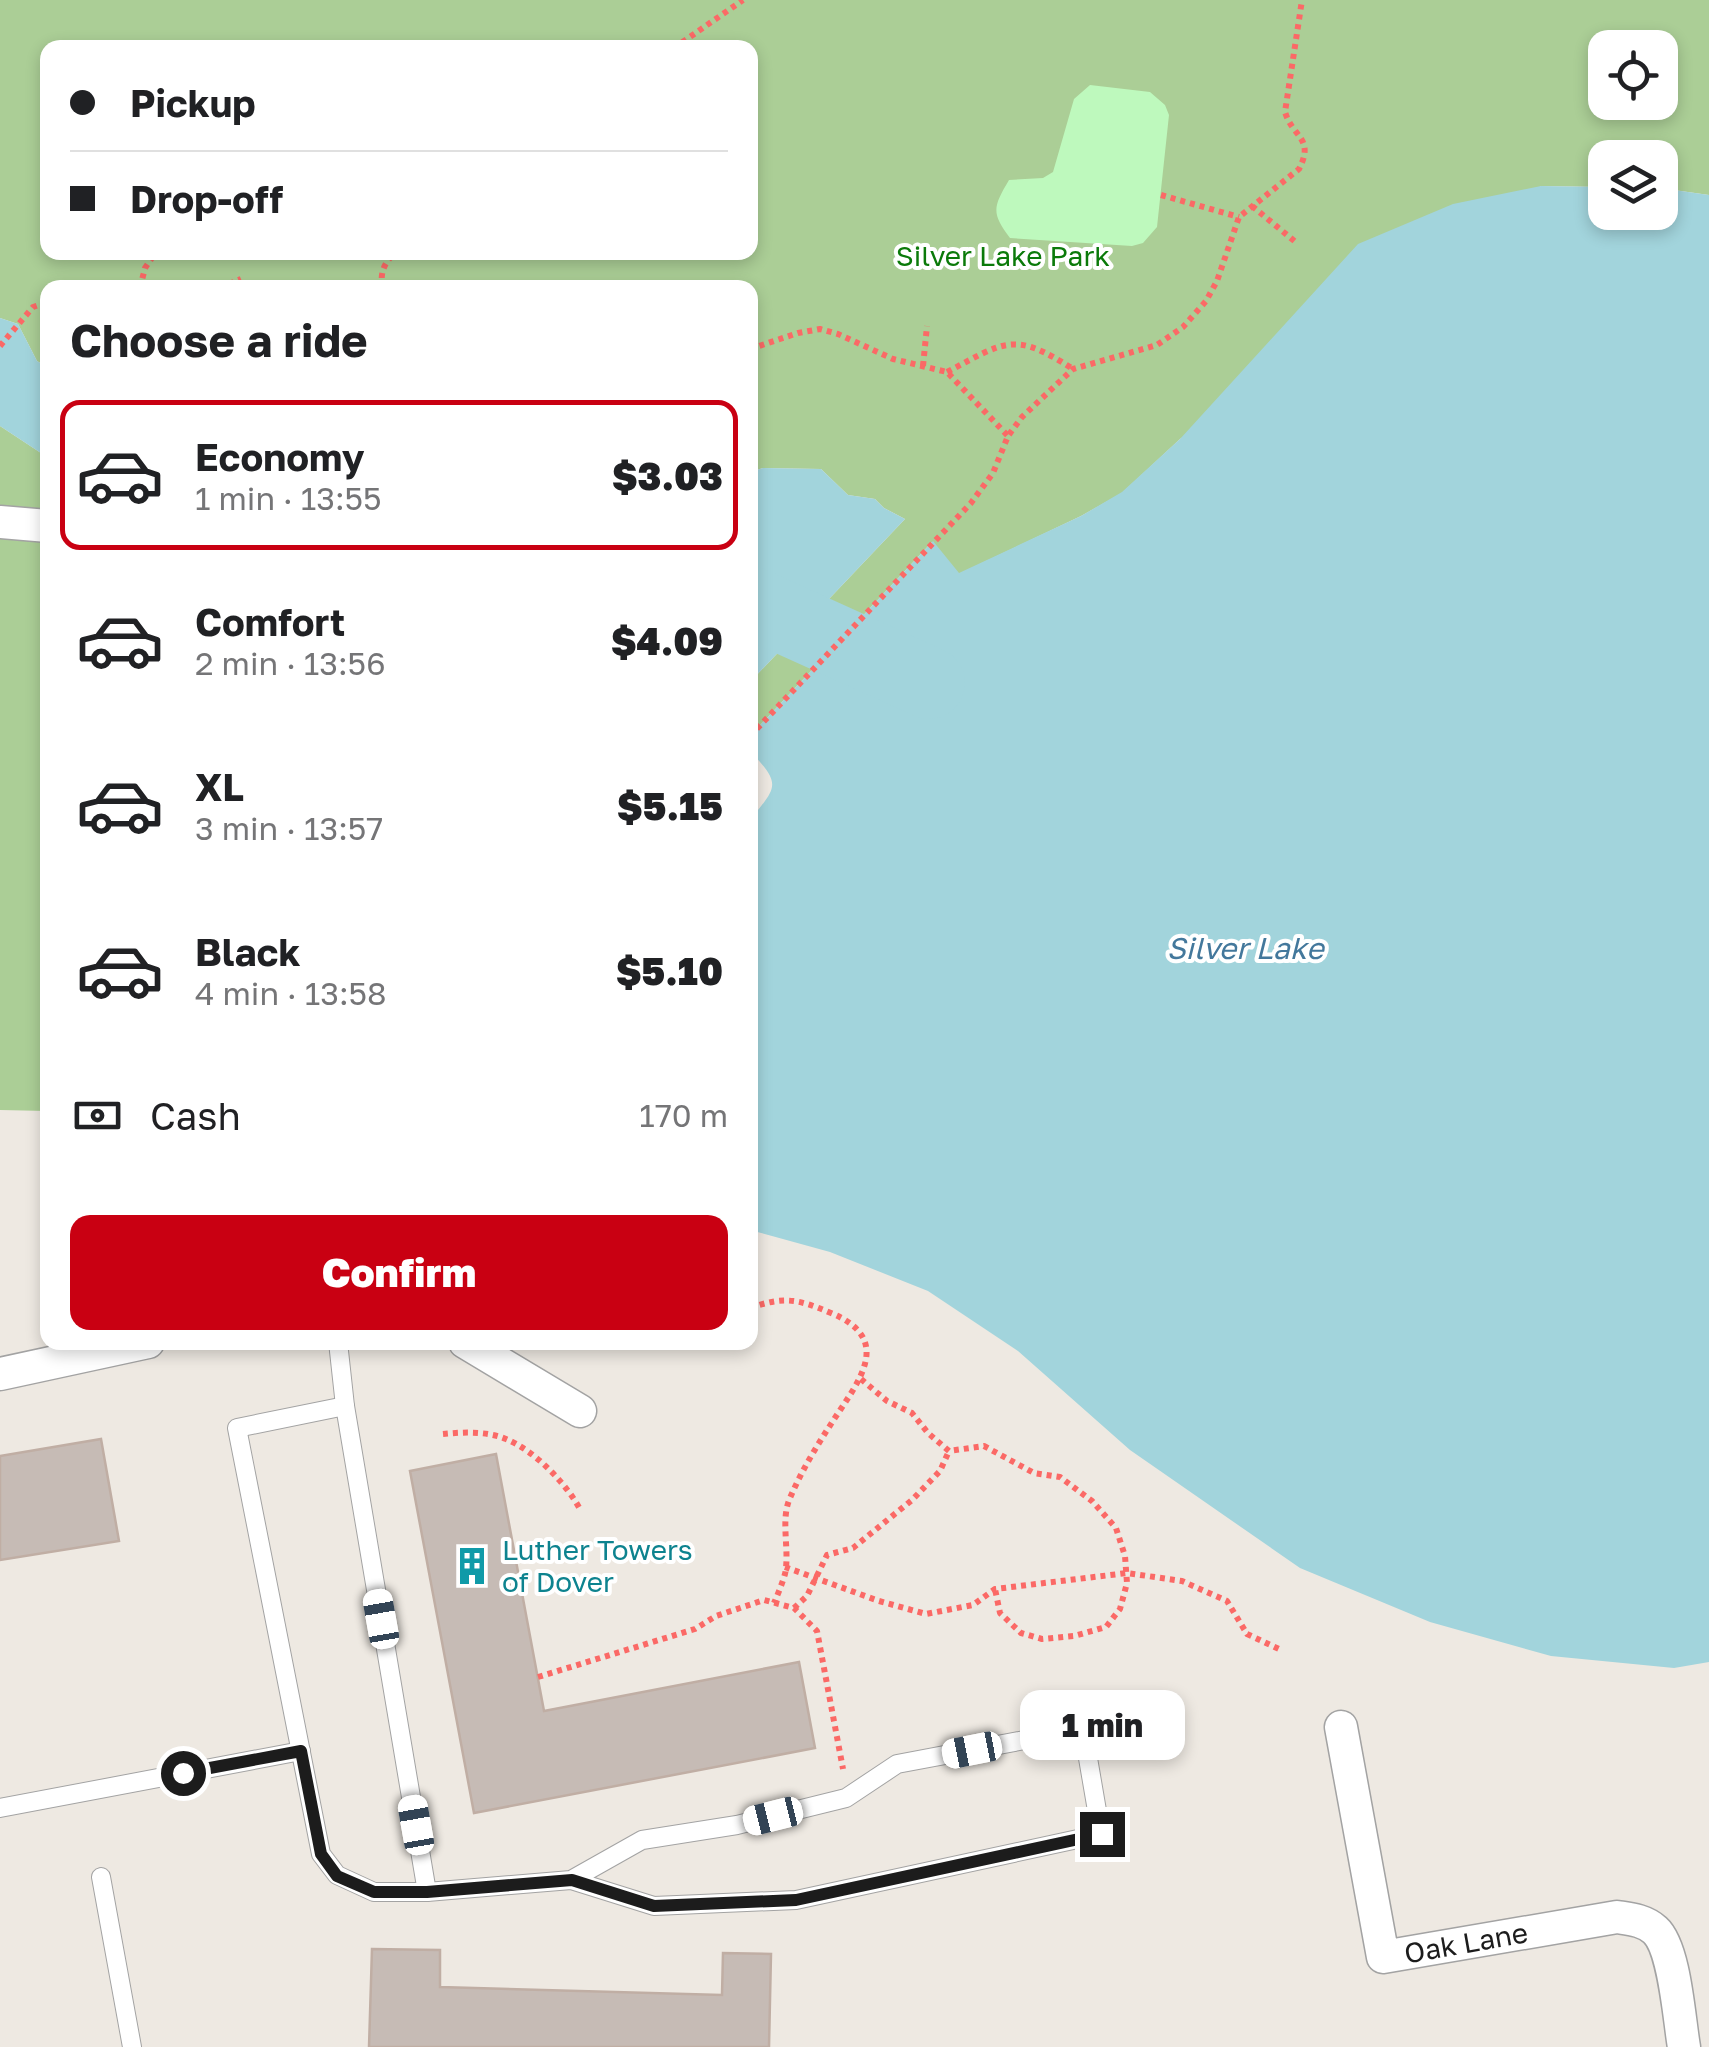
<!DOCTYPE html>
<meta charset="utf-8">
<style>
body{margin:0;font-family:"Golos Text",sans-serif;background:#f2f2f2;color:#202124;height:100vh;display:flex;flex-direction:column;font-size:38px;white-space:nowrap}
*{box-sizing:border-box;margin:0}
p{font-size:32px;color:#757577}
.icon{flex:none;width:55px;height:55px;fill:none;stroke:currentColor;stroke-width:2;stroke-linecap:round;stroke-linejoin:round}
.map{position:relative;flex:1;overflow:hidden}
.details{position:absolute;left:40px;top:280px;width:718px;height:1070px;display:flex;flex-direction:column;background:#fff;border-radius:20px;box-shadow:0 5px 15px #0003}
.details>*{flex:none}
.guide{position:absolute;left:40px;top:40px;width:718px;height:220px;border-radius:20px;box-shadow:0 5px 15px #0003;display:grid;align-content:center;height:220px;padding:0 30px;background:#fff}
.tools{position:absolute;left:1588px;top:30px;display:grid;gap:20px}
.tools a{display:grid;place-items:center;width:90px;height:90px;border-radius:20px;background:#fff;box-shadow:0 5px 15px #0003;font-size:50px}
.end{position:absolute;width:45px;height:45px;margin:-22px;border:12px solid #1c1c1c;background:#fff;box-shadow:0 0 0 5px #fff}
.from{border-radius:50%}
.bubble{position:absolute;height:70px;border-radius:20px;background:#fff;box-shadow:0 5px 15px #0003;font-size:32px;font-weight:800;line-height:70px;text-align:center}
.car{position:absolute;width:30px;height:60px;margin:-30px -15px;border-radius:12px;box-shadow:0 0 8px 2px #0007;background:linear-gradient(#fff 24%,#345 0 40%,#fff 0 76%,#345 0 86%,#fff 0)}
.guide b{display:flex;align-items:center;gap:35px;height:95px;font-size:38px}
.guide b+b{border-top:2px solid #e0e0e0}
.guide i{width:25px;height:25px;background:#202124}
ul{padding:0;list-style:none}
li{display:flex;align-items:center;gap:30px;height:150px;margin:0 20px 15px;padding:0 10px;border:5px solid transparent;border-radius:20px}
li div{flex:1}
li b{display:block;font-size:38px}
li em{font-style:normal;font-weight:800}
li.on{border-color:#c90012}
li>.icon{width:90px;height:90px;stroke-width:1.5}
h2{padding:0 30px;font-size:45px;line-height:120px}
.pay{display:flex;align-items:center;gap:25px;height:110px;padding:0 30px;font-size:38px}
.pay p{margin-inline-start:auto}
.cta{display:flex;gap:20px;margin-top:auto;padding:20px 30px}
.cta a{flex:1;height:115px;border-radius:20px;background:#c90012;color:#fff;font-size:40px;font-weight:800;line-height:115px;text-align:center}
.map>svg:first-child{display:block}
</style>
<div class="map">
<svg width="1709" height="2047" viewBox="0 0 1709 2047">
<rect width="100%" height="100%" fill="#eee9e2"/>
<g fill="#abce96" fill-rule="evenodd">
<path d="M0 0H1709V195L1660 188V158H1605V187L1541 186 1180 439 1122 493 1081 516 959 574 932 542 750 736V682L905 519 884 508 875 499 848 495 821 469 763 468 750 472V288H48L47 367 37 361 18 324 0 318ZM48 48H750V252H48ZM1605 48H1660V102H1605Z"/>
<polygon points="0,426 47,457 47,1111 0,1110"/>
</g>
<path fill="#bef9bd" d="M1090 85 1150 92 1165 105 1169 115 1157 227 1143 243 1132 246 1010 238C991 213 993 207 1009 180L1043 178 1053 172 1074 99Z"/>
<g fill="#a2d4dc">
<path d="M1541 186 1605 187V212H1660V188L1709 195V1662L1674 1668 1551 1656 1430 1622 1300 1568 1130 1450 1018 1351 928 1291 830 1252 750 1230V820C777 786 782 785 750 751V736L933 541 959 573 1081 516 1122 492 1180 439 1358 244 1453 204Z"/>
<polygon points="0,318 18,324 37,361 47,367 47,457 0,426"/>
<polygon points="763,468 821,469 848,495 875,499 884,508 905,519 750,682 750,472"/>
</g>
<g fill="none" stroke-linecap="round" stroke-linejoin="round">
<polyline stroke="#a2d4dc" stroke-width="72" points="750,602 929,683"/>
</g>
<g fill="#c6bbb5" stroke="#c0aea4" stroke-width="2.5">
<polygon points="101,1439 119,1541 0,1560 0,1456"/>
<polygon points="496,1454 544,1711 799,1662 815,1748 474,1813 410,1471"/>
<polygon points="372,1949 440,1950 440,1987 722,1995 723,1953 771,1954 769,2047 369,2047"/>
</g>
<g fill="none" stroke-linecap="round" stroke-linejoin="round">
<g stroke="#a3a3a3" stroke-width="20">
<g id="lane">
<polyline points="338,1342 345,1406 427,1892"/>
<polyline points="345,1406 237,1428 321,1854 337,1875 374,1892 427,1892 571,1880 654,1906 796,1900 1101,1834 1083,1729 897,1764 846,1798 737,1825 642,1840 571,1880"/>
<polyline points="0,1808 301,1751"/>
<polyline points="101,1877 132,2047"/>
</g>
</g>
<g stroke="#a3a3a3" stroke-width="35">
<g id="street">
<polyline points="0,522 48,526"/>
<polyline points="465,1342 580,1411"/>
<polyline points="0,1374 148,1342"/>
<path d="M1341 1727 1383 1957 1617 1917C1630 1919 1644 1920 1655 1930 1675 1948 1679 2019 1684 2047"/>
</g>
</g>
<g stroke="#fb6966" stroke-width="6" stroke-dasharray="5 5" stroke-linecap="butt">
<polyline points="674,48 743,0"/>
<polyline points="1161,195 1239,217"/>
<polyline points="1252,206 1298,244"/>
<polyline points="140,288 145,268 156,252"/>
<polyline points="155,288 168,288"/>
<polyline points="220,288 241,279"/>
<path d="M383 288C379 272 385 263 395 252"/>
<polyline points="0,346 33,307 48,302"/>
<polyline points="750,349 798,333 820,329 838,334 893,359 947,372 1008,436"/>
<polyline points="923,366 927,326"/>
<path d="M947 372C1006 341 1014 331 1073 369"/>
<path d="M750 736 971 503 993 473 1008 436 1022 417 1073 369 1157 345 1183 327 1206 301 1217 281 1239 217 1299 169C1315 138 1293 138 1285 112L1302 0"/>
<path d="M750 1308C784 1296 798 1299 831 1313 896 1340 857 1383 831 1424 816 1447 801 1472 790 1498 780 1520 790 1550 785 1574 782 1584 778 1594 774 1603"/>
<polyline points="861,1379 887,1401 912,1413 928,1433 949,1451 984,1446 1034,1473 1060,1477 1092,1501 1116,1528 1125,1556 1127,1583 1120,1609 1106,1627 1074,1636 1042,1639 1021,1633 1000,1613 995,1589"/>
<path d="M443 1434C463 1432 487 1431 506 1439 535 1451 567 1484 581 1511"/>
<polyline points="785,1567 879,1601 926,1614 973,1605 995,1589 1127,1573 1182,1581 1227,1601 1247,1634 1281,1650"/>
<polyline points="794,1608 807,1596 827,1555 853,1548 912,1500 940,1471 949,1451"/>
<polyline points="538,1677 695,1629 716,1616 764,1600 794,1608 817,1631 843,1769"/>
</g>
<use href="#lane" stroke="#fff" stroke-width="18"/>
<use href="#street" stroke="#fff" stroke-width="32"/>
</g>
<g fill="none" stroke-linecap="round" stroke-linejoin="round">
<polyline stroke="#1c1c1c" stroke-width="12" points="183,1773 301,1751 321,1854 337,1876 374,1892 427,1892 572,1880 654,1906 796,1900 1102,1834"/>
</g>
<defs>
<g id="building-bare" transform="scale(3)"><path d="M-4-6H4V6H1V3H-1V6H-4ZM-2.5-4.3h1.7v1.8h-1.7ZM.8-4.3h1.7v1.8H.8ZM-2.5-1h1.7V.8h-1.7ZM.8-1h1.7V.8H.8Z" fill="#0f9aa8" stroke="#fff" stroke-width="2.5" paint-order="stroke"/></g>
</defs>
<g fill-rule="evenodd">
<use href="#building-bare" x="472" y="1566"/>
</g>
<g text-anchor="middle" stroke-width="8" stroke-linejoin="round" paint-order="stroke">
<g font-size="28" fill="#0b7a0a" stroke="#fff">
<text x="1003" y="266">Silver Lake Park</text>
</g>
<g font-size="28" fill="#0d838f" stroke="#fff" text-anchor="start">
<text x="502" y="1560">Luther Towers<tspan x="502" dy="32">of Dover</tspan></text>
</g>
<g font-size="28" fill="#1c1c1c" stroke="#fff">
<text transform="translate(1466 1943) rotate(-10)" y="10">Oak Lane</text>
</g>
<g font-size="30" font-style="italic" fill="#43789c" stroke="#fff">
<text x="1245" y="959">Silver Lake</text>
</g>
</g>
</svg>
<div class="tools">
<a><svg class="icon" aria-label="locate" viewBox="0 0 24 24"><circle cx="12" cy="12" r="6"/><path d="M12 2v4M12 18v4M2 12h4M18 12h4"/></svg></a>
<a><svg class="icon" aria-label="layers" viewBox="0 0 24 24"><path d="M12 4l9 5-9 5-9-5zM3 14l9 5 9-5"/></svg></a>
</div>
<i class="end from" style="left:183px;top:1773px"></i>
<i class="end" style="left:1102px;top:1834px"></i>
<div class="bubble" style="left:1020px;top:1690px;width:165px">1 min</div>
<i class="car" style="left:381px;top:1619px;rotate:350deg"></i>
<i class="car" style="left:972px;top:1750px;rotate:259deg"></i>
<i class="car" style="left:773px;top:1816px;rotate:256deg"></i>
<i class="car" style="left:416px;top:1825px;rotate:350deg"></i>
<div class="guide">
<b><i class="from"></i>Pickup</b>
<b><i></i>Drop-off</b>
</div>
<section class="details">
<h2>Choose a ride</h2>
<ul>
<li class="on"><svg class="icon" aria-label="car" viewBox="0 0 24 24"><path d="M5 17H2v-5l4-1 3-4h7l3 4 3 1v5h-3M9 17h6M6 11h13"/><circle cx="7" cy="17" r="2"/><circle cx="17" cy="17" r="2"/></svg><div><b>Economy</b><p>1 min · 13:55</p></div><em>$3.03</em></li>
<li><svg class="icon" aria-label="car" viewBox="0 0 24 24"><path d="M5 17H2v-5l4-1 3-4h7l3 4 3 1v5h-3M9 17h6M6 11h13"/><circle cx="7" cy="17" r="2"/><circle cx="17" cy="17" r="2"/></svg><div><b>Comfort</b><p>2 min · 13:56</p></div><em>$4.09</em></li>
<li><svg class="icon" aria-label="car" viewBox="0 0 24 24"><path d="M5 17H2v-5l4-1 3-4h7l3 4 3 1v5h-3M9 17h6M6 11h13"/><circle cx="7" cy="17" r="2"/><circle cx="17" cy="17" r="2"/></svg><div><b>XL</b><p>3 min · 13:57</p></div><em>$5.15</em></li>
<li><svg class="icon" aria-label="car" viewBox="0 0 24 24"><path d="M5 17H2v-5l4-1 3-4h7l3 4 3 1v5h-3M9 17h6M6 11h13"/><circle cx="7" cy="17" r="2"/><circle cx="17" cy="17" r="2"/></svg><div><b>Black</b><p>4 min · 13:58</p></div><em>$5.10</em></li>
</ul>
<div class="pay"><svg class="icon" aria-label="cash" viewBox="0 0 24 24"><path d="M3 7h18v10H3z"/><circle cx="12" cy="12" r="2"/></svg>Cash<p>170 m</p></div>
<div class="cta"><a>Confirm</a></div>
</section>
</div>
